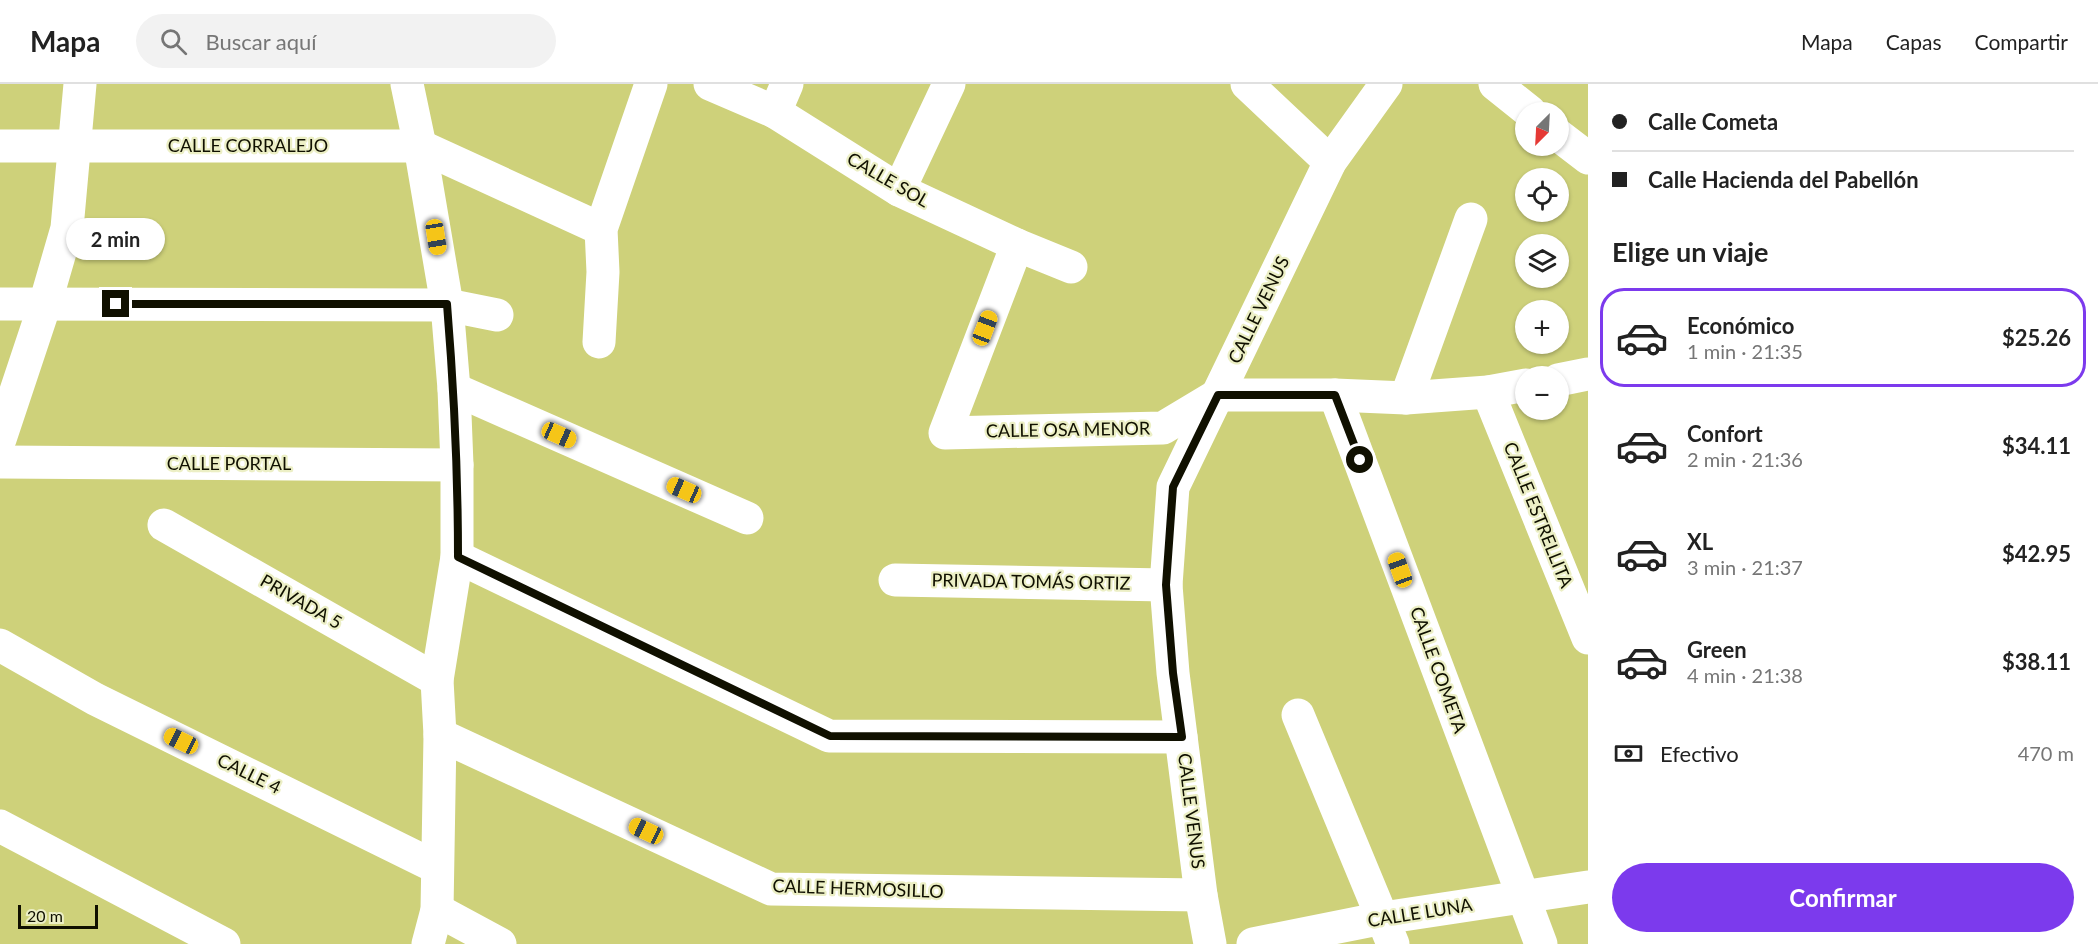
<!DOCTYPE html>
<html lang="es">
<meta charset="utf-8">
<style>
body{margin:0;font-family:Lato,sans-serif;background:#f2f2f2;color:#222;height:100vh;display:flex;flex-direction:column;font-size:22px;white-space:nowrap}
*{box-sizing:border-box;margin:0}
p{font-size:20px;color:#767676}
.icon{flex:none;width:33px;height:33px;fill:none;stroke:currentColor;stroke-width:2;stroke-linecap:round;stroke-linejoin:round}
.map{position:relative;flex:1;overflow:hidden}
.side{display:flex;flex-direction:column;background:#fff;width:510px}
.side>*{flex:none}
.guide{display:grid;align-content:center;height:132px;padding:0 24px;background:#fff}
.needle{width:39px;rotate:204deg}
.buttons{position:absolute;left:1515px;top:18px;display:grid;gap:12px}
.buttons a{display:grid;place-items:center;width:54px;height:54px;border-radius:50%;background:#fff;box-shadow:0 2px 4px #0004;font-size:30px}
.scale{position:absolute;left:18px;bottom:15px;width:80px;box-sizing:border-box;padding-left:6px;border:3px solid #101000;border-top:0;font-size:16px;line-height:21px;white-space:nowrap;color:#101000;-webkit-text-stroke:4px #ecefc5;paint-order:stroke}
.end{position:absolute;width:27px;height:27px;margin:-14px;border:8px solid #101000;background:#fff;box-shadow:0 0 0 3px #fff}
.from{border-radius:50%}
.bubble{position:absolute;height:42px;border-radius:21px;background:#fff;box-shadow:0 2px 4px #0004;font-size:20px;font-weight:700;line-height:42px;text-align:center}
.car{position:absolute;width:18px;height:36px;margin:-18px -9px;border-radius:8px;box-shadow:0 0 4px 2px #0007;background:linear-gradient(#f5c518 24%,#345 0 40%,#f5c518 0 76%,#345 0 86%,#f5c518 0)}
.guide b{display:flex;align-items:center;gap:21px;height:57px;font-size:22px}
.guide b+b{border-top:2px solid #e0e0e0}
.guide i{width:15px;height:15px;background:#222}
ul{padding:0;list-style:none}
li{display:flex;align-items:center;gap:18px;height:99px;margin:0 12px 9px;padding:0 12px;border:3px solid transparent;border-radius:24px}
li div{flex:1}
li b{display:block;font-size:22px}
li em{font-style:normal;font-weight:700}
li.selected{border-color:#7c3aed}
li>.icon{width:54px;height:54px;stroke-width:1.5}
h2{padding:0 24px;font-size:27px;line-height:72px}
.pay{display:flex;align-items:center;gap:15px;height:66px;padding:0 24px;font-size:22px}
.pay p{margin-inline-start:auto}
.cta{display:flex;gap:12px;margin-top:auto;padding:12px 24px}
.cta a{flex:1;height:69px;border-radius:36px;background:#7c3aed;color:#fff;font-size:24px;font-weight:700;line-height:69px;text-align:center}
header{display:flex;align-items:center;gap:36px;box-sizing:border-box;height:84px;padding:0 30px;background:#fff;border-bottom:2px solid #e0e0e0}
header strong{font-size:28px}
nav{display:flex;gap:33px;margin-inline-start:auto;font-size:21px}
.search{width:420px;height:54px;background:#f2f2f2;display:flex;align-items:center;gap:15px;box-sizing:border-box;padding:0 21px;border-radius:33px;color:#767676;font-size:22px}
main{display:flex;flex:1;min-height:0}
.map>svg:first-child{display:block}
</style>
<header>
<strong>Mapa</strong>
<div class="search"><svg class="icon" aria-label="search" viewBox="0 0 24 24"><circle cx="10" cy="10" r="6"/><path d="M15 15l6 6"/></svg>Buscar aquí</div>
<nav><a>Mapa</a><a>Capas</a><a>Compartir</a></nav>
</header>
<main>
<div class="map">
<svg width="1588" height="860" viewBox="0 0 1588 860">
<rect width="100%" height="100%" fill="#ced17a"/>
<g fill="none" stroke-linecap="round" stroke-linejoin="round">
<g stroke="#fff" stroke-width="33">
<polyline points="407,0 420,62 447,221 454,305 457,381 457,473 437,596 440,651 437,826 428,860"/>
<polyline points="710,0 775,28 899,106 1017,161 1071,183"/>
<polyline points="1247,0 1330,78"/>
<polyline points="1495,0 1530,28"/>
<polyline points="775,28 787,0"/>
<polyline points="1558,51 1588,74"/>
<polyline points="0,62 420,62 601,145"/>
<polyline points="899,106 949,0"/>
<polyline points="1017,161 945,349 1163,344 1218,311 1335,311 1406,314 1488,308 1526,301"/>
<polyline points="0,220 447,221 497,231"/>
<polyline points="599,258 603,188 601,145 651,0"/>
<polyline points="1558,296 1588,290"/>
<polyline points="454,305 747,434"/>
<polyline points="1488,308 1588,554"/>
<polyline points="1335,311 1541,860"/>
<polyline points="1406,314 1471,135"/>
<polyline points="0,355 45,220 67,144 80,0"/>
<polyline points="0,378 457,381"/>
<polyline points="164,441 437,596"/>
<polyline points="457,473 829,652 1181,653"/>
<polyline points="895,496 1166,501"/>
<polyline points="0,561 95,615 436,783"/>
<polyline points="1298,631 1393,860"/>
<polyline points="440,651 771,805 1201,811"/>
<polyline points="0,742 224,860"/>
<polyline points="437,826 500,860"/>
<polyline points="1210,860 1201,811 1173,589 1166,501 1173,403 1330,78 1386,0"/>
<polyline points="1253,860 1383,834 1588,803"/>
</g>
</g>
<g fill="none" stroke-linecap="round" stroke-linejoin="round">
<path stroke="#101000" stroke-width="8" d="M116 220H447C454 306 458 387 458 473L830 652 1182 653 1173 589 1166 501 1173 403 1218 311H1335L1360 376"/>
</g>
<g text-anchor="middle" stroke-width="4.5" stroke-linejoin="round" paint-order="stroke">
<g font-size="18" fill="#101000" stroke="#ecefc5">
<text x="248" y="68">CALLE CORRALEJO</text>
<text transform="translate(888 96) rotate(30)" y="6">CALLE SOL</text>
<text transform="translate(1259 226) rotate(-64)" y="6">CALLE VENUS</text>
<text transform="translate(1068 346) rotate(-1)" y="6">CALLE OSA MENOR</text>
<text x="229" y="386">CALLE PORTAL</text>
<text transform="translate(1538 431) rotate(68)" y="6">CALLE ESTRELLITA</text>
<text transform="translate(1031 498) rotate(1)" y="6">PRIVADA TOMÁS ORTIZ</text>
<text transform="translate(301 518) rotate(30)" y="6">PRIVADA 5</text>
<text transform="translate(1438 586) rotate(70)" y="6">CALLE COMETA</text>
<text transform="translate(249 690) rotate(26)" y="6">CALLE 4</text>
<text transform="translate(1191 727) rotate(83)" y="6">CALLE VENUS</text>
<text transform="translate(858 805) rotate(2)" y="6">CALLE HERMOSILLO</text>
<text transform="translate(1420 829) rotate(-9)" y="6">CALLE LUNA</text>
</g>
</g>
</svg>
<div class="buttons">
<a><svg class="needle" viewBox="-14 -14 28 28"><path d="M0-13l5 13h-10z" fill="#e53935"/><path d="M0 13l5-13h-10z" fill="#767676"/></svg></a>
<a><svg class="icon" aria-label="locate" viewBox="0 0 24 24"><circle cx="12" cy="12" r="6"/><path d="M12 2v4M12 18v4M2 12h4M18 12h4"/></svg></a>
<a><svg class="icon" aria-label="layers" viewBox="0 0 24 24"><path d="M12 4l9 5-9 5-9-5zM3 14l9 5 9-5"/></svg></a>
<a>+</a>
<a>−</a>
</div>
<div class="scale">20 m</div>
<i class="end from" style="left:1360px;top:376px"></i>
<i class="end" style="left:116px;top:220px"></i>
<div class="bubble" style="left:66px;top:134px;width:99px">2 min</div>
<i class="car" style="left:436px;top:153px;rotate:171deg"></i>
<i class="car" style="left:985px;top:244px;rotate:21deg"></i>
<i class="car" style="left:559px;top:351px;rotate:114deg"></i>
<i class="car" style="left:684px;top:406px;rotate:294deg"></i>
<i class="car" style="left:1400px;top:486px;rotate:340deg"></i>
<i class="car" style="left:181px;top:657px;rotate:296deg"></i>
<i class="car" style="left:646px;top:747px;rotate:295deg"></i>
</div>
<section class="side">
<div class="guide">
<b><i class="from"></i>Calle Cometa</b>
<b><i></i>Calle Hacienda del Pabellón</b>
</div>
<h2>Elige un viaje</h2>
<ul>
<li class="selected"><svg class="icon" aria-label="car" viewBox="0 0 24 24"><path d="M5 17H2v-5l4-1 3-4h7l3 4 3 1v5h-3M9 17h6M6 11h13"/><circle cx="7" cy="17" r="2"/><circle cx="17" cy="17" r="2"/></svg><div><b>Económico</b><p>1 min · 21:35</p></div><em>$25.26</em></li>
<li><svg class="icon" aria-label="car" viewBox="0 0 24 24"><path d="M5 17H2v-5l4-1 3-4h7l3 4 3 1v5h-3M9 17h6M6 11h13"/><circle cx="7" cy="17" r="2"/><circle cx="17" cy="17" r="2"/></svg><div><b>Confort</b><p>2 min · 21:36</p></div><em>$34.11</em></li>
<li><svg class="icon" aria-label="car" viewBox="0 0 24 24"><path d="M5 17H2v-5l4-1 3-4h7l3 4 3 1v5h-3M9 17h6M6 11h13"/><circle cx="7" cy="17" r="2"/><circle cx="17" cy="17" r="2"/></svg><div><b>XL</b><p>3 min · 21:37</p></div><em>$42.95</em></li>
<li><svg class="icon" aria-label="car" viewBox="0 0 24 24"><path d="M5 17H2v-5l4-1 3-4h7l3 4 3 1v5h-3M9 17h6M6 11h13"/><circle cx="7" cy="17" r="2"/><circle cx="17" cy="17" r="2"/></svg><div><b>Green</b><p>4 min · 21:38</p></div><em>$38.11</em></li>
</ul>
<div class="pay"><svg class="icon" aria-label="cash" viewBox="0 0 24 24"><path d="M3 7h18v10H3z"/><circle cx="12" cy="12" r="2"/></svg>Efectivo<p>470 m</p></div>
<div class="cta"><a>Confirmar</a></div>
</section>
</main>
